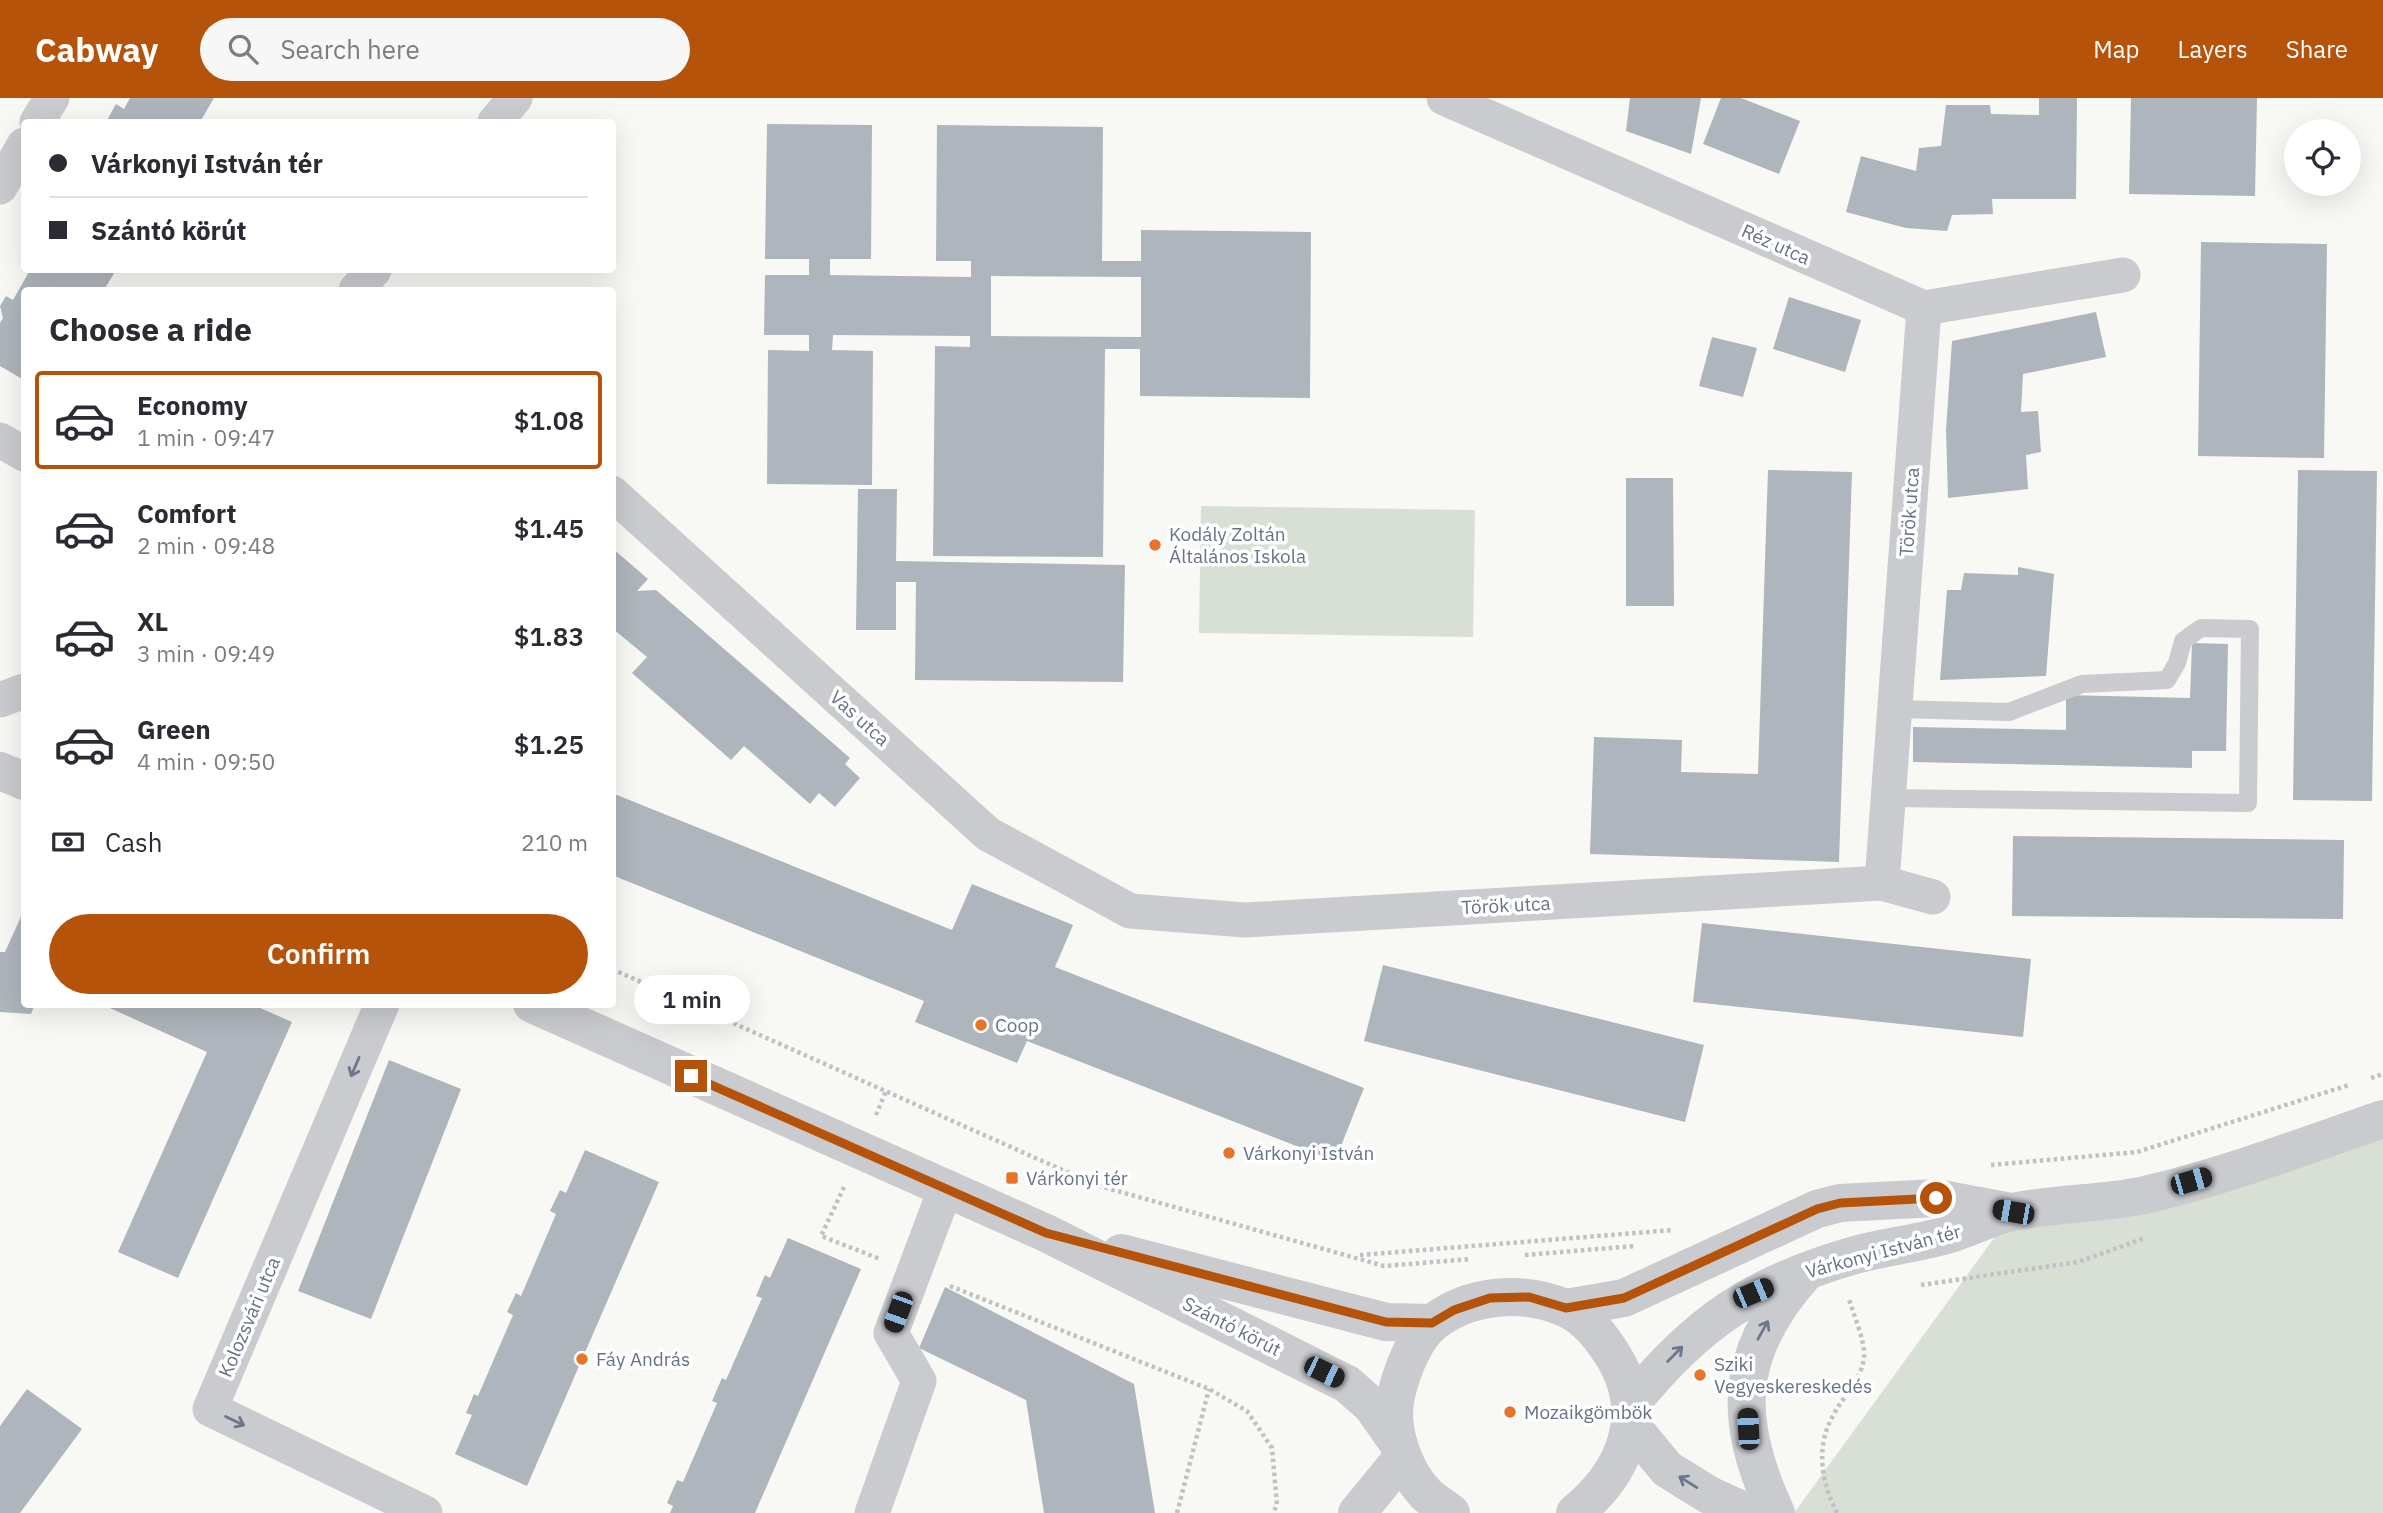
<!DOCTYPE html>
<meta charset="utf-8">
<style>
body{margin:0;font-family:"IBM Plex Sans",sans-serif;background:#f7f7f7;color:#2b2b33;height:100vh;display:flex;flex-direction:column;font-size:26px;white-space:nowrap}
*{box-sizing:border-box;margin:0}
p{font-size:23px;color:#7c7c81}
.icon{flex:none;width:38px;height:38px;fill:none;stroke:currentColor;stroke-width:2;stroke-linecap:round;stroke-linejoin:round}
.map{position:relative;flex:1;overflow:hidden}
.details{position:absolute;left:21px;top:189px;width:595px;height:721px;display:flex;flex-direction:column;background:#fff;border-radius:7px;box-shadow:0 7px 28px #0002}
.details>*{flex:none}
.banner{position:absolute;left:21px;top:21px;width:595px;height:154px;border-radius:7px;box-shadow:0 7px 28px #0002;display:grid;align-content:center;height:154px;padding:0 28px;background:#fff}
.controls{position:absolute;left:2284px;top:21px;display:grid;gap:14px}
.controls a{display:grid;place-items:center;width:77px;height:77px;border-radius:50%;background:#fff;box-shadow:0 7px 28px #0002;font-size:35px}
.end{position:absolute;width:32px;height:32px;margin:-16px;border:9px solid #b45309;background:#fff;box-shadow:0 0 0 4px #fff}
.from{border-radius:50%}
.bubble{position:absolute;height:49px;border-radius:24px;background:#fff;box-shadow:0 7px 28px #0002;font-size:23px;font-weight:600;line-height:49px;text-align:center}
.car{position:absolute;width:21px;height:42px;margin:-21px -10px;border-radius:9px;box-shadow:0 0 5px 2px #0007;background:linear-gradient(#222 24%,#8ab4d8 0 40%,#222 0 76%,#8ab4d8 0 86%,#222 0)}
.banner b{display:flex;align-items:center;gap:24px;height:66px;font-size:26px}
.banner b+b{border-top:2px solid #e1e1e2}
.banner i{width:18px;height:18px;background:#2b2b33}
ul{padding:0;list-style:none}
li{display:flex;align-items:center;gap:21px;height:98px;margin:0 14px 10px;padding:0 14px;border:4px solid transparent;border-radius:7px}
li div{flex:1}
li b{display:block;font-size:26px}
li em{font-style:normal;font-weight:600}
li.on{border-color:#b45309}
li>.icon{width:63px;height:63px;stroke-width:1.5}
h2{padding:0 28px;font-size:32px;line-height:84px}
.pay{display:flex;align-items:center;gap:18px;height:77px;padding:0 28px;font-size:26px}
.pay p{margin-inline-start:auto}
.cta{display:flex;gap:14px;margin-top:auto;padding:14px 28px}
.cta a{flex:1;height:80px;border-radius:42px;background:#b45309;color:#fff;font-size:28px;font-weight:600;line-height:80px;text-align:center}
header{display:flex;align-items:center;gap:42px;box-sizing:border-box;height:98px;padding:0 35px;background:#b45309;color:#fff}
header strong{font-size:33px}
nav{display:flex;gap:38px;margin-inline-start:auto;font-size:24px}
.search{width:490px;height:63px;background:#f7f7f7;display:flex;align-items:center;gap:18px;box-sizing:border-box;padding:0 24px;border-radius:38px;color:#7c7c81;font-size:26px}
.map>svg:first-child{display:block}
</style>
<header>
<strong>Cabway</strong>
<div class="search"><svg class="icon" aria-label="search" viewBox="0 0 24 24"><circle cx="10" cy="10" r="6"/><path d="M15 15l6 6"/></svg>Search here</div>
<nav><a>Map</a><a>Layers</a><a>Share</a></nav>
</header>
<div class="map">
<svg width="2383" height="1415" viewBox="0 0 2383 1415">
<rect width="100%" height="100%" fill="#f8f8f5"/>
<g fill="#d8e0d6">
<polygon points="1201,408 1475,412 1473,539 1199,535"/>
<polygon points="2383,1021 2383,1415 1794,1415 2013,1114"/>
</g>
<g fill="#afb5bc" fill-rule="evenodd">
<polygon points="130,0 214,0 200,24 106,24 116,6 124,11"/>
<polygon points="1630,0 1701,0 1691,56 1626,33"/>
<polygon points="1721,0 1741,0 1800,23 1779,76 1703,46"/>
<polygon points="2039,0 2077,0 2076,101 1992,101 1993,116 1952,117 1947,133 1906,130 1846,114 1861,58 1916,73 1919,50 1941,48 1946,7 1990,7 1991,16 2039,17"/>
<polygon points="2131,0 2257,0 2255,98 2129,96"/>
<path d="M767 26 872 27 871 161H830V177L971 179V163H936L937 27 1103 29 1102 163H1141V132L1311 134 1310 300 1140 298V251H1105L1103 459 933 458 935 248 970 249V238L833 237 832 252 873 253 872 387 767 386 768 252 809 253V237H764L765 177H809V161H765ZM991 178 1141 179V239L991 238Z"/>
<polygon points="2201,144 2327,146 2324,360 2198,358"/>
<polygon points="30,172 116,172 104,192 24,192 24,282 0,268 0,225 3,220 0,208 6,198 13,202"/>
<polygon points="1789,199 1861,222 1845,274 1773,251"/>
<polygon points="2096,214 2106,259 2023,276 2021,314 2038,313 2041,354 2026,357 2028,391 1948,400 1946,332 1952,243"/>
<polygon points="1712,239 1757,250 1743,299 1699,288"/>
<polygon points="1768,372 1852,374 1839,764 1590,756 1594,639 1682,642 1681,674 1758,676"/>
<polygon points="2298,372 2377,373 2372,703 2293,702"/>
<polygon points="1626,380 1673,380 1674,508 1626,508"/>
<polygon points="858,391 897,391 896,463 1125,467 1123,584 915,582 916,484 896,484 896,532 856,532"/>
<polygon points="612,450 648,481 637,493 656,492 850,660 845,666 860,680 835,709 819,695 810,706 744,648 731,662 632,575 647,559 612,530"/>
<polygon points="2018,469 2054,476 2046,578 1940,582 1947,492 1961,492 1964,475 2018,477"/>
<polygon points="2192,545 2228,546 2226,653 2192,653 2192,670 1913,664 1913,629 2066,632 2066,597 2190,600"/>
<polygon points="612,695 952,832 972,786 1073,827 1055,869 1364,990 1335,1063 1027,943 1017,965 915,924 924,903 612,777"/>
<polygon points="2013,738 2344,742 2343,821 2012,818"/>
<polygon points="24,812 24,906 35,906 31,916 0,914 0,854 5,854"/>
<polygon points="1702,825 2031,861 2023,939 1693,904"/>
<polygon points="1383,867 1704,947 1685,1024 1364,943"/>
<polygon points="101,906 251,906 292,924 178,1180 118,1154 207,954"/>
<polygon points="389,962 461,991 371,1221 298,1193"/>
<polygon points="585,1052 659,1084 527,1388 455,1356 472,1317 466,1315 474,1296 478,1298 513,1217 507,1214 516,1195 521,1198 556,1116 550,1113 560,1092 566,1095"/>
<polygon points="788,1140 861,1171 755,1415 670,1415 673,1408 667,1405 677,1382 683,1384 717,1305 712,1303 722,1280 726,1282 762,1200 756,1198 765,1177 770,1180"/>
<polygon points="945,1189 1134,1286 1155,1415 1044,1415 1026,1302 919,1250"/>
<polygon points="27,1291 82,1331 20,1415 0,1415 0,1328"/>
</g>
<g fill="none" stroke-linecap="round" stroke-linejoin="round">
<g stroke="#c0c1c4" stroke-width="4.5" stroke-dasharray="3.5 3.5" stroke-linecap="butt">
<polyline points="612,871 1096,1087 1384,1168 1471,1161"/>
<polyline points="2371,980 2383,976"/>
<polyline points="876,1017 886,993"/>
<polyline points="1991,1067 2137,1054 2349,987"/>
<polyline points="844,1089 821,1138 880,1161"/>
<polyline points="1360,1157 1673,1132"/>
<polyline points="1525,1157 1635,1148"/>
<polyline points="1921,1187 2078,1164 2145,1140"/>
<polyline points="950,1188 1209,1291 1247,1313 1272,1350 1277,1407 1273,1415"/>
<polyline points="1177,1415 1209,1291"/>
<path d="M1837 1415C1821 1383 1815 1348 1834 1316 1844 1297 1862 1281 1864 1259 1866 1246 1853 1215 1849 1201"/>
</g>
<polyline stroke="#c9cbcf" stroke-width="18" points="1888,700 2248,705 2250,531 2201,530 2183,543 2177,565 2167,582 2082,586 2009,614 1895,611"/>
<g stroke="#c9cbcf" stroke-width="35">
<polyline points="1444,0 1924,210 2123,177"/>
<polyline points="37,24 52,0"/>
<polyline points="495,24 515,0"/>
<polyline points="0,89 24,47"/>
<polyline points="356,192 374,172"/>
<polyline points="0,342 24,356"/>
<polyline points="612,395 988,736 1130,813 1245,822 1882,785 1933,799"/>
<polyline points="0,602 24,593"/>
<polyline points="1882,785 1924,210"/>
<polyline points="382,906 210,1311 425,1415"/>
<polyline points="872,1415 919,1283 891,1235 945,1092"/>
</g>
<g stroke="#c9cbcf" stroke-width="38">
<polyline points="0,673 24,683"/>
<polyline points="532,906 1046,1135 1347,1286 1372,1308 1398,1345"/>
<polyline points="1121,1155 1386,1224 1432,1225"/>
<polyline points="1566,1210 1624,1200 1817,1111 1840,1105 1936,1100 2011,1114"/>
<path d="M1630 1307C1696 1225 1753 1186 1855 1157 1884 1149 1914 1146 1943 1138 1967 1132 1989 1119 2013 1114 2056 1105 2102 1106 2145 1097 2226 1078 2305 1048 2383 1021"/>
<polyline points="1630,1326 1667,1371 1709,1397 1749,1415"/>
<polyline points="1357,1415 1402,1360"/>
<path d="M1451 1415C1443 1409 1433 1403 1426 1396 1403 1372 1389 1330 1396 1298 1401 1275 1414 1239 1434 1224 1470 1196 1524 1192 1565 1210 1584 1218 1599 1236 1610 1253 1650 1312 1627 1373 1575 1415"/>
<path d="M1776 1415C1732 1320 1734 1254 1805 1175"/>
</g>
</g>
<defs><path id="oneway-shaft" d="M-6 0H5M1.5-3L5.5 0L1.5 3" fill="none" stroke-width="1.6" stroke-linecap="round" stroke-linejoin="round" transform="scale(1.75)"/></defs>
<g stroke="#6c778b">
<use href="#oneway-shaft" transform="translate(355 969) rotate(113)"/>
<use href="#oneway-shaft" transform="translate(1763 1232) rotate(-61)"/>
<use href="#oneway-shaft" transform="translate(1675 1256) rotate(-45)"/>
<use href="#oneway-shaft" transform="translate(235 1323) rotate(26)"/>
<use href="#oneway-shaft" transform="translate(1688 1384) rotate(-148)"/>
</g>
<g fill="none" stroke-linecap="round" stroke-linejoin="round">
<polyline stroke="#b45309" stroke-width="9" points="691,978 1046,1135 1386,1224 1432,1225 1454,1212 1490,1200 1529,1199 1566,1210 1624,1200 1817,1111 1840,1105 1936,1100"/>
</g>
<g fill="#e77427" stroke="#fff" stroke-width="2.5">
<circle cx="1155" cy="447" r="7"/>
<circle cx="981" cy="927" r="7"/>
<circle cx="1229" cy="1055" r="7"/>
<rect x="1005" y="1073" width="14" height="14" rx="3.5"/>
<circle cx="582" cy="1261" r="7"/>
<circle cx="1700" cy="1277" r="7"/>
<circle cx="1510" cy="1314" r="7"/>
</g>
<g text-anchor="middle" stroke-width="7" stroke-linejoin="round" paint-order="stroke">
<g font-size="19" fill="#677387" stroke="#fff">
<text transform="translate(1776 146) rotate(24)" y="7">Réz utca</text>
<text transform="translate(1909 414) rotate(-86)" y="7">Török utca</text>
<text transform="translate(860 620) rotate(42)" y="7">Vas utca</text>
<text transform="translate(1506 807) rotate(-3)" y="7">Török utca</text>
<text transform="translate(1883 1153) rotate(-15)" y="7">Várkonyi István tér</text>
<text transform="translate(249 1219) rotate(-67)" y="7">Kolozsvári utca</text>
<text transform="translate(1232 1228) rotate(27)" y="7">Szántó körút</text>
</g>
<g font-size="19" fill="#677387" stroke="#fff" text-anchor="start">
<text x="1169" y="443">Kodály Zoltán<tspan x="1169" dy="22">Általános Iskola</tspan></text>
<text x="995" y="934">Coop</text>
<text x="1243" y="1062">Várkonyi István</text>
<text x="1026" y="1087">Várkonyi tér</text>
<text x="596" y="1268">Fáy András</text>
<text x="1714" y="1273">Sziki<tspan x="1714" dy="22">Vegyeskereskedés</tspan></text>
<text x="1524" y="1321">Mozaikgömbök</text>
</g>
</g>
</svg>
<div class="controls">
<a><svg class="icon" aria-label="locate" viewBox="0 0 24 24"><circle cx="12" cy="12" r="6"/><path d="M12 2v4M12 18v4M2 12h4M18 12h4"/></svg></a>
</div>
<i class="end from" style="left:1936px;top:1100px"></i>
<i class="end" style="left:691px;top:978px"></i>
<div class="bubble" style="left:634px;top:877px;width:116px">1 min</div>
<i class="car" style="left:2191px;top:1083px;rotate:74deg"></i>
<i class="car" style="left:2013px;top:1114px;rotate:280deg"></i>
<i class="car" style="left:1753px;top:1195px;rotate:67deg"></i>
<i class="car" style="left:898px;top:1214px;rotate:200deg"></i>
<i class="car" style="left:1324px;top:1274px;rotate:116deg"></i>
<i class="car" style="left:1748px;top:1331px;rotate:357deg"></i>
<div class="banner">
<b><i class="from"></i>Várkonyi István tér</b>
<b><i></i>Szántó körút</b>
</div>
<section class="details">
<h2>Choose a ride</h2>
<ul>
<li class="on"><svg class="icon" aria-label="car" viewBox="0 0 24 24"><path d="M5 17H2v-5l4-1 3-4h7l3 4 3 1v5h-3M9 17h6M6 11h13"/><circle cx="7" cy="17" r="2"/><circle cx="17" cy="17" r="2"/></svg><div><b>Economy</b><p>1 min · 09:47</p></div><em>$1.08</em></li>
<li><svg class="icon" aria-label="car" viewBox="0 0 24 24"><path d="M5 17H2v-5l4-1 3-4h7l3 4 3 1v5h-3M9 17h6M6 11h13"/><circle cx="7" cy="17" r="2"/><circle cx="17" cy="17" r="2"/></svg><div><b>Comfort</b><p>2 min · 09:48</p></div><em>$1.45</em></li>
<li><svg class="icon" aria-label="car" viewBox="0 0 24 24"><path d="M5 17H2v-5l4-1 3-4h7l3 4 3 1v5h-3M9 17h6M6 11h13"/><circle cx="7" cy="17" r="2"/><circle cx="17" cy="17" r="2"/></svg><div><b>XL</b><p>3 min · 09:49</p></div><em>$1.83</em></li>
<li><svg class="icon" aria-label="car" viewBox="0 0 24 24"><path d="M5 17H2v-5l4-1 3-4h7l3 4 3 1v5h-3M9 17h6M6 11h13"/><circle cx="7" cy="17" r="2"/><circle cx="17" cy="17" r="2"/></svg><div><b>Green</b><p>4 min · 09:50</p></div><em>$1.25</em></li>
</ul>
<div class="pay"><svg class="icon" aria-label="cash" viewBox="0 0 24 24"><path d="M3 7h18v10H3z"/><circle cx="12" cy="12" r="2"/></svg>Cash<p>210 m</p></div>
<div class="cta"><a>Confirm</a></div>
</section>
</div>
